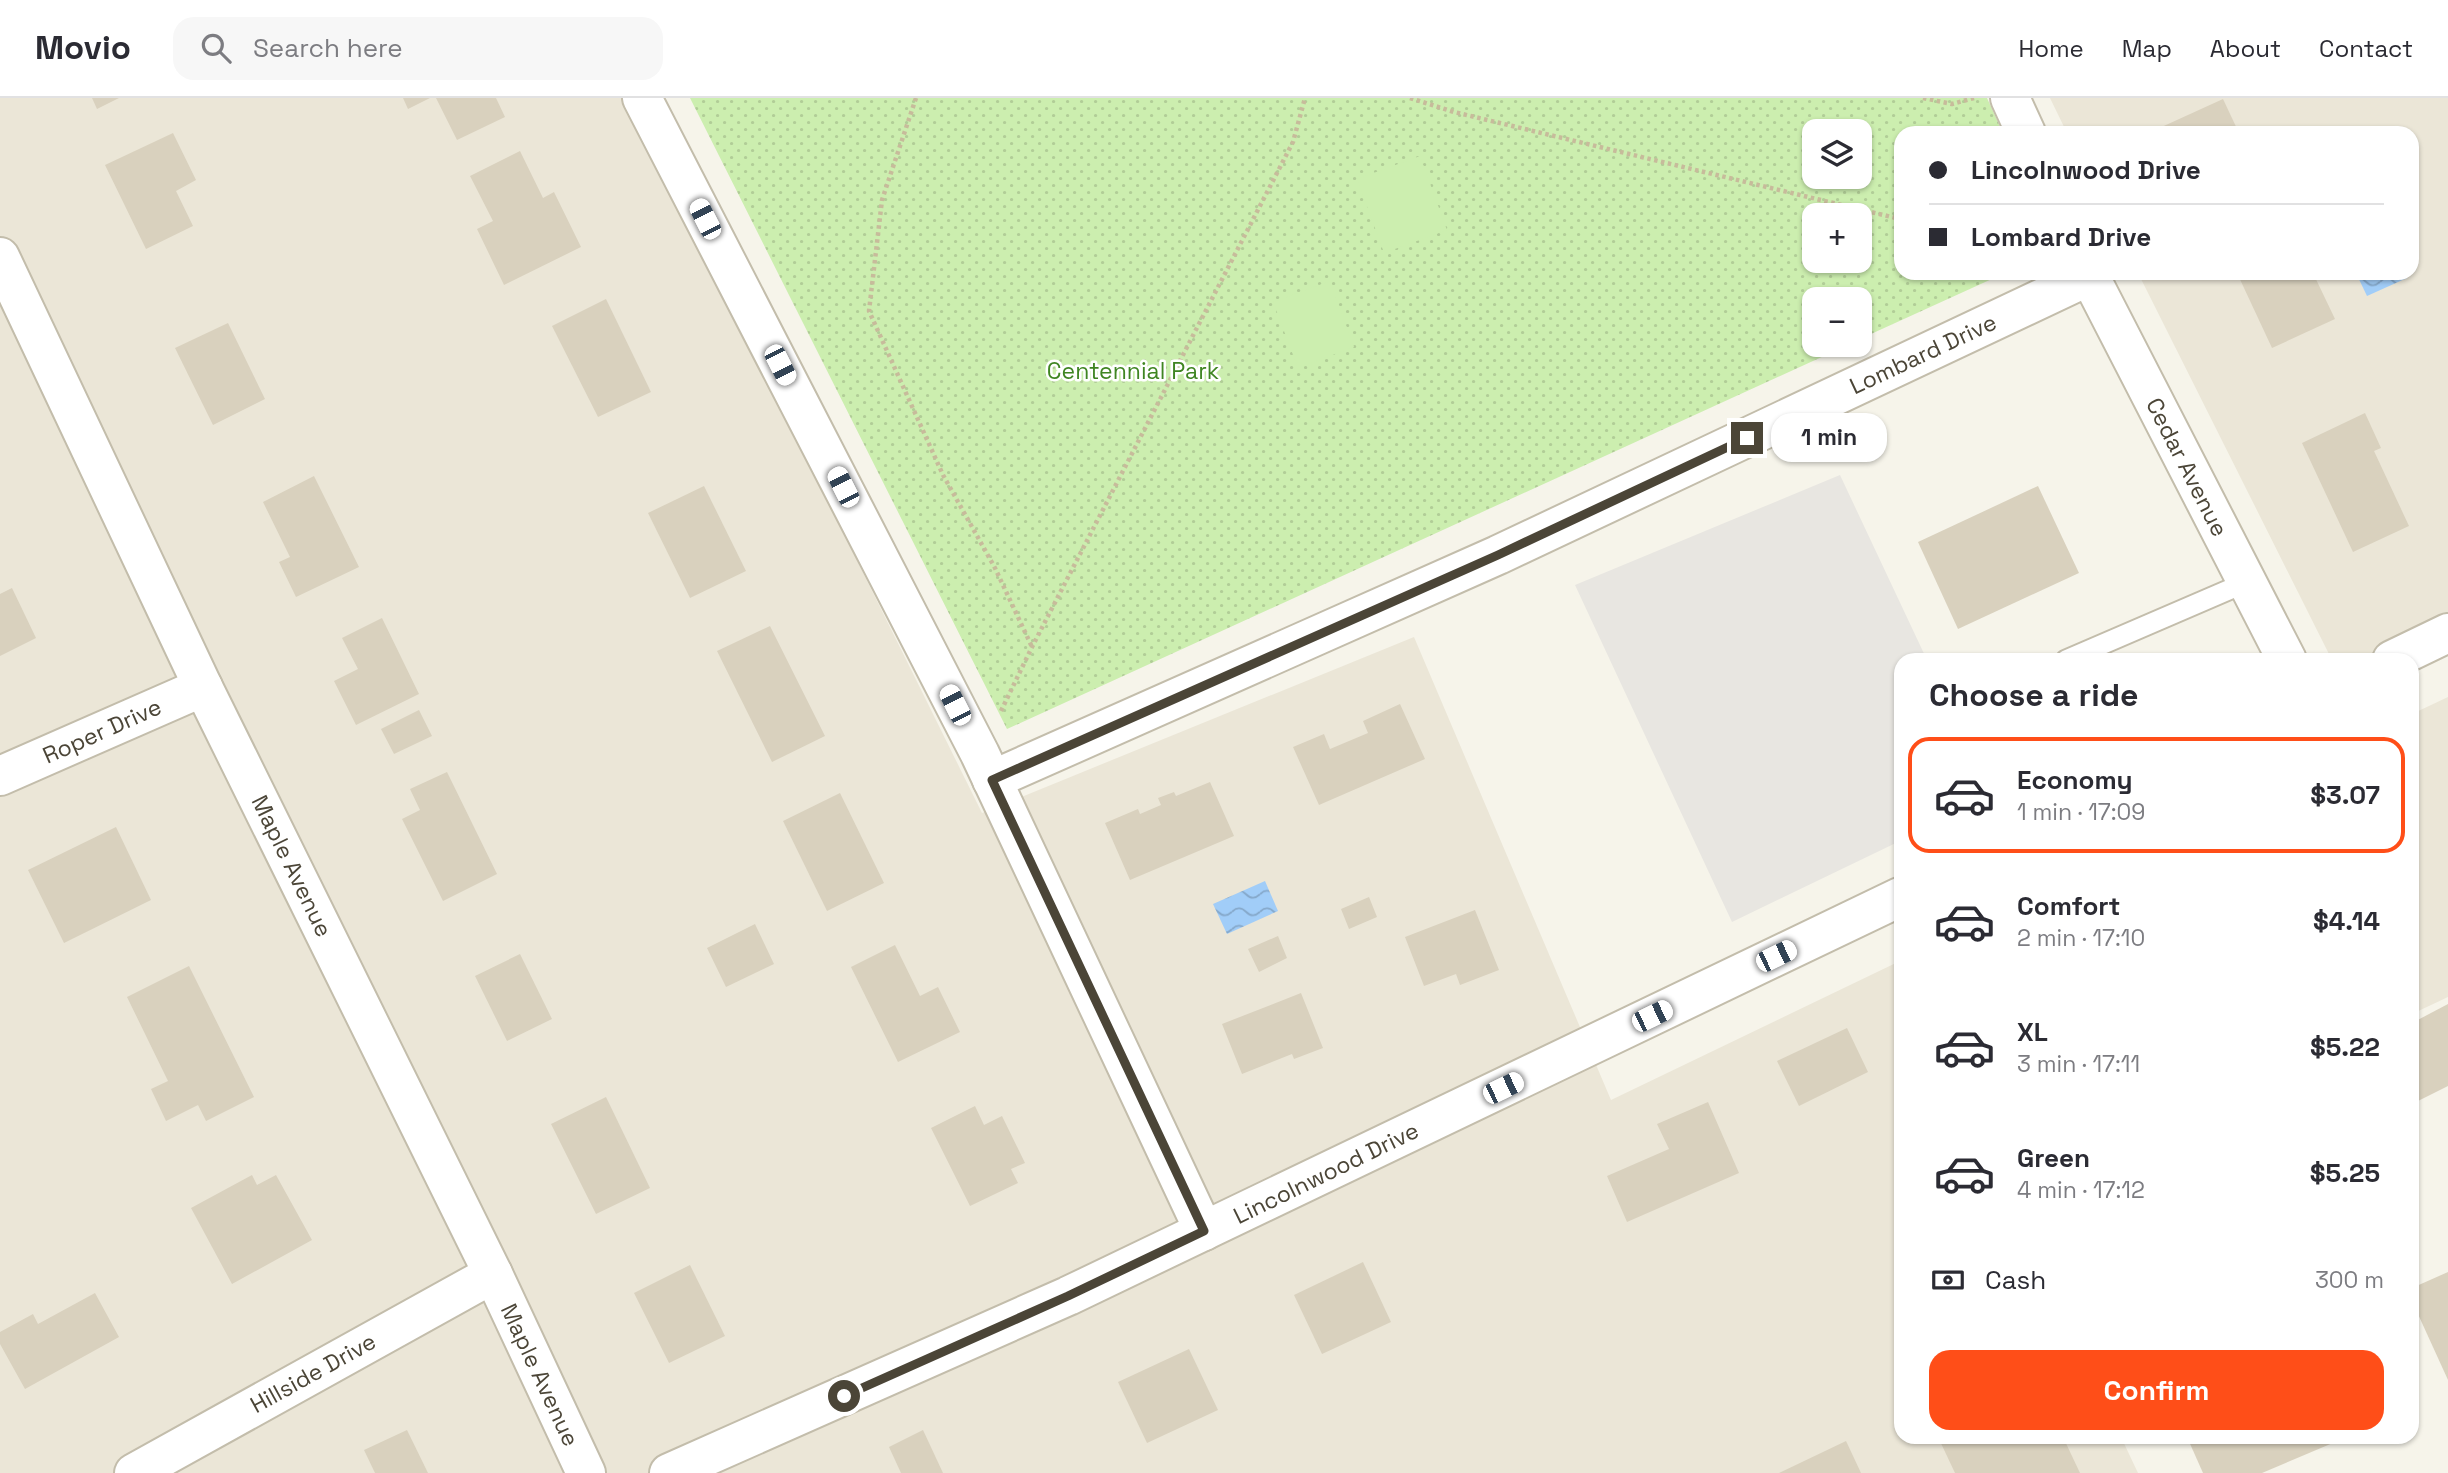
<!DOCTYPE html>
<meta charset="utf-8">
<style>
body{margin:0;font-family:"Space Grotesk",sans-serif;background:#f7f7f7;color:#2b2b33;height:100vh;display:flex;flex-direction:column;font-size:26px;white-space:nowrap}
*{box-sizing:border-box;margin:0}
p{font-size:23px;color:#7c7c81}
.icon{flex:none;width:38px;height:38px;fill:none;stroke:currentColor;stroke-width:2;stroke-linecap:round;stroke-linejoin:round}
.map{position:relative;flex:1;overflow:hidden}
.panel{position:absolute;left:1894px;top:555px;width:525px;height:791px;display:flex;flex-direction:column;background:#fff;border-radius:21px;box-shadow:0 2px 5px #0004}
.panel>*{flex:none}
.hud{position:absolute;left:1894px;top:28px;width:525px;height:154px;border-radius:21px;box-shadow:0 2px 5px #0004;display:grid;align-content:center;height:154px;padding:0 35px;background:#fff}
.buttons{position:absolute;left:1802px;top:21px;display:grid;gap:14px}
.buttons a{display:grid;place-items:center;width:70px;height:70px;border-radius:14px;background:#fff;box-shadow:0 2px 5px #0004;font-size:35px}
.end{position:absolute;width:32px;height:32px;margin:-16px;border:9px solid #4b4537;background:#fff;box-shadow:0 0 0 4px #fff}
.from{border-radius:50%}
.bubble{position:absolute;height:49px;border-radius:21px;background:#fff;box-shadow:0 2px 5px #0004;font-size:23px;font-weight:800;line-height:49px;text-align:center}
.car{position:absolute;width:21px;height:42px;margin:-21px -10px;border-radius:9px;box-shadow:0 0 5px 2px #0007;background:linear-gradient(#fff 24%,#345 0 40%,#fff 0 76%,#345 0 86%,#fff 0)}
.hud b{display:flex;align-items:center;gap:24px;height:66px;font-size:26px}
.hud b+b{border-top:2px solid #e1e1e2}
.hud i{width:18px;height:18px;background:#2b2b33}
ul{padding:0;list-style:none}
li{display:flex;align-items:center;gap:21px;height:116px;margin:0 14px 10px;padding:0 21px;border:4px solid transparent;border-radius:21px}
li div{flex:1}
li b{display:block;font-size:26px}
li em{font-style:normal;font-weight:800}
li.selected{border-color:#ff4e18}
li>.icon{width:63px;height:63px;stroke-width:1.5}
h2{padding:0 35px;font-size:32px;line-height:84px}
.pay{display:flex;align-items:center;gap:18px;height:77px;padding:0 35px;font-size:26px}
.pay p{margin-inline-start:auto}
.action{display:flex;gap:14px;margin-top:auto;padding:14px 35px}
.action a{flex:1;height:80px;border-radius:21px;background:#ff4e18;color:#fff;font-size:28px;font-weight:800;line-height:80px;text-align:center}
header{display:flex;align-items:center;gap:42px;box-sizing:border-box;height:98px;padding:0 35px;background:#fff;border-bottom:2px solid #e1e1e2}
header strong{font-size:33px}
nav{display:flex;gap:38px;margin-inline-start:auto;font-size:24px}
.search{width:490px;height:63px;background:#f7f7f7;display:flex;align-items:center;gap:18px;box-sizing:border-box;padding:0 24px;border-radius:21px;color:#7c7c81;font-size:26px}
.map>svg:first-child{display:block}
</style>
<header>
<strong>Movio</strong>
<div class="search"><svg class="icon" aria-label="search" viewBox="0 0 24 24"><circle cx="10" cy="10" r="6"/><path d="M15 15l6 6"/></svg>Search here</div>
<nav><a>Home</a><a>Map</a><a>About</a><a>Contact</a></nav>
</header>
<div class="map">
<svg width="2448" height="1375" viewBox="0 0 2448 1375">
<defs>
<pattern id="grass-dots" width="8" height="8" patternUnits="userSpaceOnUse" patternTransform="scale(1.75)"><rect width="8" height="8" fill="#cceeaf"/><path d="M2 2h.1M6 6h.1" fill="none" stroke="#b1cd97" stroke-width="1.8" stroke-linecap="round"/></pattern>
<pattern id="water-waves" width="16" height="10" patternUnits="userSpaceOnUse" patternTransform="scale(1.75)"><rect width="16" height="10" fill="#a1cdf8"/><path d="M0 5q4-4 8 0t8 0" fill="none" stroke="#85a8ca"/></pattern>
</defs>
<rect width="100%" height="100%" fill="#f6f4ea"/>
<g fill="#ebe6d7">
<polygon points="0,0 628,0 982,715 1414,539 1611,1002 1900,863 1900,1339 2121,1339 2138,1375 0,1375"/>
<polygon points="2050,0 2448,0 2448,531 2383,562 2332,562 2138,175 2412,175 2412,35 2067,35"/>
<polygon points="2448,599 2448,899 2412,916 2412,616"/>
</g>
<path fill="url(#grass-dots)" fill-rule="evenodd" d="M690 0H1987L2003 35H1900V175H2005L1860 241V201H1815V247H1848L1007 631ZM1815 33H1860V79H1815ZM1815 117H1860V163H1815Z"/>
<g fill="#cceeaf">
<polygon points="1420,58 1447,132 1384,155 1357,81"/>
<polygon points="1330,183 1354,249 1298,270 1273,204"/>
</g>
<polygon fill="#e8e6e1" points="1840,377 1927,562 1900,562 1900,743 1732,824 1575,487"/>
<g fill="url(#water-waves)">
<polygon points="2356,175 2405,175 2407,180 2367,198"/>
<polygon points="1265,783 1278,813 1227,836 1213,806"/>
</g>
<g fill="#d9d1be">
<polygon points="92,0 119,0 97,11"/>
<polygon points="403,0 430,0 408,11"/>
<polygon points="436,0 496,0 505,19 457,42"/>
<polygon points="2223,1 2239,35 2157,35 2155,32"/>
<polygon points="173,35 196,82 176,93 193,128 146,151 105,67"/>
<polygon points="520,53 543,100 554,94 581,149 504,187 477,131 493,123 470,78"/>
<polygon points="2237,175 2313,175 2335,221 2272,250"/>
<polygon points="606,201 651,294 598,319 552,228"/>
<polygon points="228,225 265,301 213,327 175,250"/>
<polygon points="2365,315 2381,350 2374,353 2409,428 2353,454 2302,345"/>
<polygon points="314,378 359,469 296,499 279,464 290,459 263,404"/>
<polygon points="704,388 746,473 690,500 648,415"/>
<polygon points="2038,388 2079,475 1958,531 1918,444"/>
<polygon points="12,490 36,540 0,558 0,496"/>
<polygon points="382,520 419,596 356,627 334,583 358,571 342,540"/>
<polygon points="770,528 825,638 772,664 717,553"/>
<polygon points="1400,606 1425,661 1319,707 1293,649 1324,636 1330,651 1368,635 1363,623"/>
<polygon points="419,612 432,638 394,656 381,631"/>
<polygon points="447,674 497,776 443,803 402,721 420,712 410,691"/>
<polygon points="1210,684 1234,738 1130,782 1105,725 1138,711 1140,716 1161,707 1158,700 1174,694 1176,698"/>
<polygon points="840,695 884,785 827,813 783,723"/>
<polygon points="116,729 151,802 64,845 28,772"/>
<polygon points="1369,799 1377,819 1349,831 1341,811"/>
<polygon points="1475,812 1499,872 1460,887 1456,876 1424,888 1405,839"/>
<polygon points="755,826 774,866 726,889 707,850"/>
<polygon points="1278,838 1287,860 1259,874 1248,851"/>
<polygon points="895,847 920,898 938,889 960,934 898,964 851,869"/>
<polygon points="520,856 552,921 507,943 475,878"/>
<polygon points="189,868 254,999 206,1023 198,1007 166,1023 151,991 168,983 127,899"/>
<polygon points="1301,895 1323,950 1294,961 1292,956 1242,976 1222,926"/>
<polygon points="2448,906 2448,988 2412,1006 2412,925"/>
<polygon points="1847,930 1868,974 1799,1008 1777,963"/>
<polygon points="606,999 650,1090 596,1116 551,1026"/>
<polygon points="1708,1004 1739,1075 1627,1124 1607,1078 1669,1051 1657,1026"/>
<polygon points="975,1008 984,1027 1002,1018 1025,1065 1011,1071 1018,1085 970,1108 931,1030"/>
<polygon points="252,1077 257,1087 276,1077 312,1142 232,1186 191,1110"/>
<polygon points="1363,1164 1391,1224 1322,1256 1294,1197"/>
<polygon points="690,1167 725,1238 669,1265 634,1195"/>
<polygon points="2448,1174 2448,1282 2412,1203 2412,1190"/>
<polygon points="95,1195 119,1239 25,1291 0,1246 0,1234 33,1216 38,1226"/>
<polygon points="1189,1251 1218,1312 1147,1345 1118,1284"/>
<polygon points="407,1332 428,1375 375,1375 364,1352"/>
<polygon points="923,1332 943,1375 901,1375 889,1349"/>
<polygon points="1938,1339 2063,1339 2080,1375 1955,1375"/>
<polygon points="2187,1339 2347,1339 2262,1375 2203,1375"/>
<polygon points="1846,1343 1861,1375 1779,1375"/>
</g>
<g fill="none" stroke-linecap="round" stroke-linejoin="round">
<g stroke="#c3bdab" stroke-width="23">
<polyline id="service" points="2066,562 2247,484"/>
</g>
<g stroke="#c3bdab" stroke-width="42">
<g id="minor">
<polyline points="642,0 980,656 1204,1133"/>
<polyline points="2010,0 2026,35"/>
<polyline points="0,159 203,589 493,1176 586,1375"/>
<polyline points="2088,175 2287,562"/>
<polyline points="2392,562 2448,535"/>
<polyline points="0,678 203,589"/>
<polyline points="992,682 1498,457 2089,178"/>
<polyline points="134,1375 493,1176"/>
<polyline points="669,1375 1068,1198 1900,799"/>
</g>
</g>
<g stroke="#c7bb9b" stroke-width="4.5" stroke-dasharray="3.5 3.5" stroke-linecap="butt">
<polyline points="916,0 882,102 869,213 943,377 995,470 1032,549"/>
<polyline points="1410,0 1454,14 1900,121"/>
<polyline points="1923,0 1952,6 1974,0"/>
<polyline points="1001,613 1032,549 1293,44 1305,0"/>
</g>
<use href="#service" stroke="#fff" stroke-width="19"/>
<use href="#minor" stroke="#fff" stroke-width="38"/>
</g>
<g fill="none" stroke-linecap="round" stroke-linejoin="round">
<polyline stroke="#4b4537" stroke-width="9" points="844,1298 1068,1198 1204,1133 992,682 1498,457 1747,340"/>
</g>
<g text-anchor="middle" stroke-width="5" stroke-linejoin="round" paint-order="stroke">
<g font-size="23" fill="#4b4537" stroke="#fff">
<text transform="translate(1923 256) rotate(-25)" y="8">Lombard Drive</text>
<text transform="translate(2187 369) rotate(63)" y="8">Cedar Avenue</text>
<text transform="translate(102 633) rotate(-24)" y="8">Roper Drive</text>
<text transform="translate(292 768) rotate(64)" y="8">Maple Avenue</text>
<text transform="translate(1326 1075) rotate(-26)" y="8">Lincolnwood Drive</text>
<text transform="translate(313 1275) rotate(-29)" y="8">Hillside Drive</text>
<text transform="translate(540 1277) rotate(65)" y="8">Maple Avenue</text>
</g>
<g font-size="23" fill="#3f8522" stroke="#fff">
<text x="1133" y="281">Centennial Park</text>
</g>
</g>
</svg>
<div class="buttons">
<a><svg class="icon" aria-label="layers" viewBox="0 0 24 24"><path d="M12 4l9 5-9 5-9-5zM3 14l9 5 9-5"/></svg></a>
<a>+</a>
<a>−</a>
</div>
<i class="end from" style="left:844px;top:1298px"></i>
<i class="end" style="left:1747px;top:340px"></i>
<div class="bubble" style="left:1771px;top:315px;width:116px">1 min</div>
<i class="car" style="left:705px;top:121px;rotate:333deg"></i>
<i class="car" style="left:780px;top:267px;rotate:153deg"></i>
<i class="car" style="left:843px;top:389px;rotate:333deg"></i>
<i class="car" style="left:955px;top:607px;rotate:333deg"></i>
<i class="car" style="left:1776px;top:858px;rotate:64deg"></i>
<i class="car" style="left:1652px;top:918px;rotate:64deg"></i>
<i class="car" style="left:1503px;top:990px;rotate:64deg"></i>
<div class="hud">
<b><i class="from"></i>Lincolnwood Drive</b>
<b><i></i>Lombard Drive</b>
</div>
<section class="panel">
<h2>Choose a ride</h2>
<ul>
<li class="selected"><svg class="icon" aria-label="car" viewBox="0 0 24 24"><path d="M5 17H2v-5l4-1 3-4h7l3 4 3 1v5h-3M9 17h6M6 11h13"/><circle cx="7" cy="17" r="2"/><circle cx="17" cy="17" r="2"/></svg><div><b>Economy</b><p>1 min · 17:09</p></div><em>$3.07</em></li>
<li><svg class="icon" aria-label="car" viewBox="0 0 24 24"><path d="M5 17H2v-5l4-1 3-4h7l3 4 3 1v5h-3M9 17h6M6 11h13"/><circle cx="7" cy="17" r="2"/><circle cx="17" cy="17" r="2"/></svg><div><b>Comfort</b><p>2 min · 17:10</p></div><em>$4.14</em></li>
<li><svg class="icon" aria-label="car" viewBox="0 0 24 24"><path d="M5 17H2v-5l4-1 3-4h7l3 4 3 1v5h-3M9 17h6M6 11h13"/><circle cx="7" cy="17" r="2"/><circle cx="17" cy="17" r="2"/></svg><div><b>XL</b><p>3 min · 17:11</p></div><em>$5.22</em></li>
<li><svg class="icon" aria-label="car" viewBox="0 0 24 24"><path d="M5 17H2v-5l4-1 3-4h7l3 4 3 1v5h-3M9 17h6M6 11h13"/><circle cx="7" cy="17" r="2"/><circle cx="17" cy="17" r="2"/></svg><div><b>Green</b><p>4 min · 17:12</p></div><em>$5.25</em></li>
</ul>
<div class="pay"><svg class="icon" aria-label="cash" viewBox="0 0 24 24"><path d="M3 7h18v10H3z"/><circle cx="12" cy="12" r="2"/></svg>Cash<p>300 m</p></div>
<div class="action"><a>Confirm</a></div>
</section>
</div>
